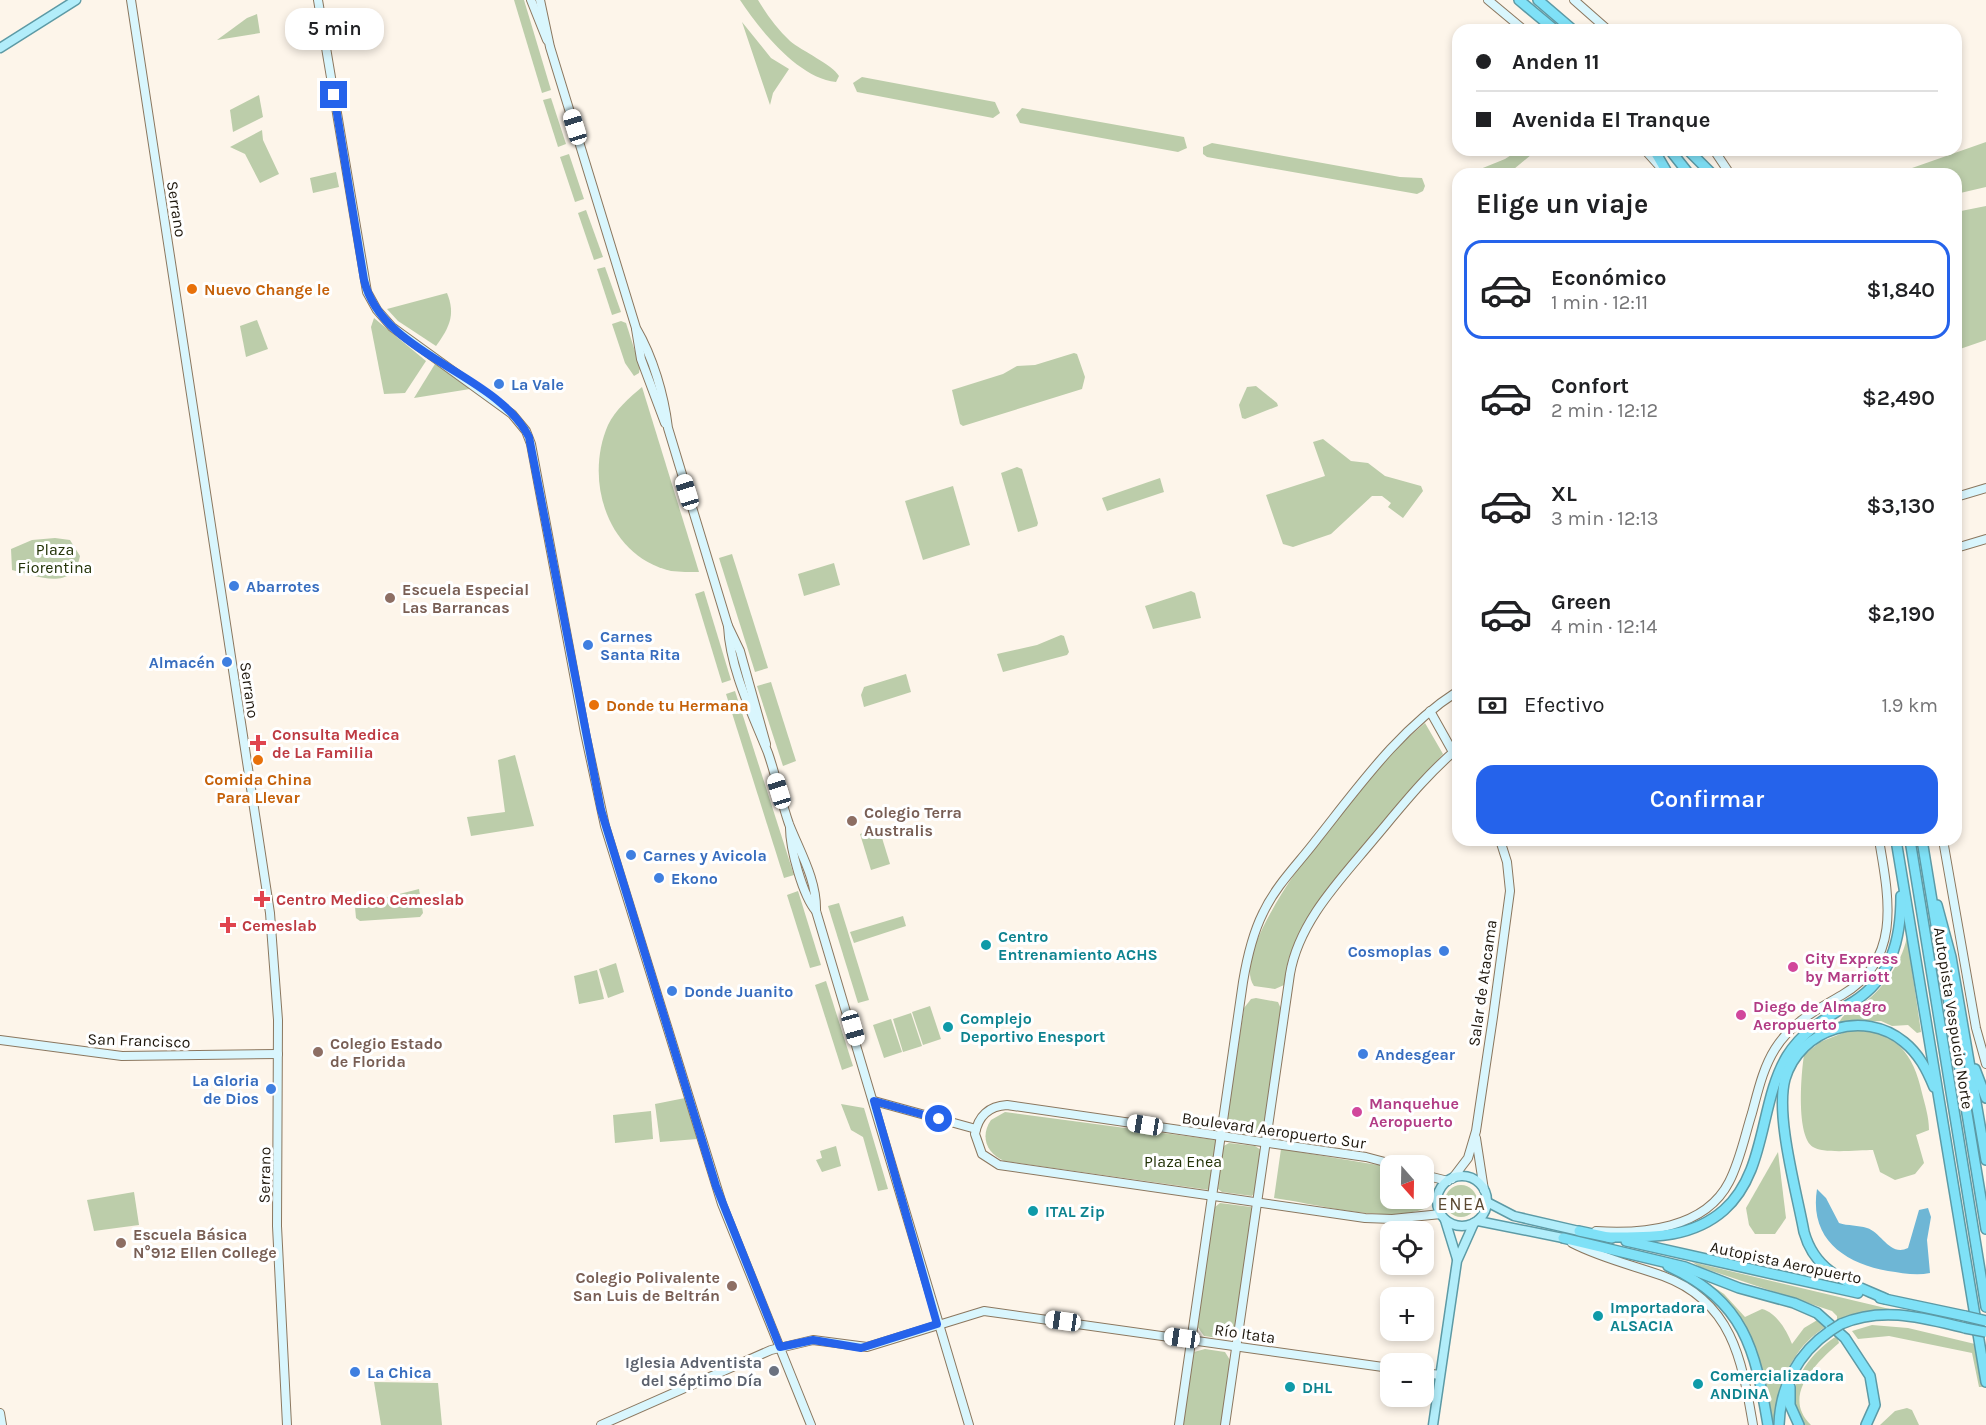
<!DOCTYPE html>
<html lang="es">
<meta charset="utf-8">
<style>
body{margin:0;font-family:Karla,sans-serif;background:#f6f6f6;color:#202124;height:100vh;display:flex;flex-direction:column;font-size:22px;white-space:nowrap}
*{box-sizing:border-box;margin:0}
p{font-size:20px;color:#757577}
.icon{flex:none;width:33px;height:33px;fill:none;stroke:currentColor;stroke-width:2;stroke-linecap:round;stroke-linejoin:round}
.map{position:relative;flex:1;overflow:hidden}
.drawer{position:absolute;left:1452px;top:168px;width:510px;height:678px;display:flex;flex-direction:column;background:#fff;border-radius:18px;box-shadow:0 3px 9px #0003}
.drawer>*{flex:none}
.top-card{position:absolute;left:1452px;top:24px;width:510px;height:132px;border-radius:18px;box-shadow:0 3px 9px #0003;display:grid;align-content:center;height:132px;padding:0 24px;background:#fff}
.needle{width:39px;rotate:160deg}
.fabs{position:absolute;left:1380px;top:1155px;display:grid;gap:12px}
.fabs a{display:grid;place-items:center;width:54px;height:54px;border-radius:12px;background:#fff;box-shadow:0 3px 9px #0003;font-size:30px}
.end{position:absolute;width:27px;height:27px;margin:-14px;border:8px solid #2563eb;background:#fff;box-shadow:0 0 0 3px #fff}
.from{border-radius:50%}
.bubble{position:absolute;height:42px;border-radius:18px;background:#fff;box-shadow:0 3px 9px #0003;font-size:20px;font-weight:600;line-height:42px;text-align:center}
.car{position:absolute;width:18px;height:36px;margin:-18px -9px;border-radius:8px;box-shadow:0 0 4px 2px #0007;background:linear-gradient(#fff 24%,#345 0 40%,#fff 0 76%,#345 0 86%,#fff 0)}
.top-card b{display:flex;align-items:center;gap:21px;height:57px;font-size:22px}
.top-card b+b{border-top:2px solid #e0e0e0}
.top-card i{width:15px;height:15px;background:#202124}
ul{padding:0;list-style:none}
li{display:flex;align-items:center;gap:18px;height:99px;margin:0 12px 9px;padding:0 12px;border:3px solid transparent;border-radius:18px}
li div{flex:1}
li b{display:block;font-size:22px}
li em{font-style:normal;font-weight:600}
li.on{border-color:#2563eb}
li>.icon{width:54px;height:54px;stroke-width:1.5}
h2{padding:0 24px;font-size:27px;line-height:72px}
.pay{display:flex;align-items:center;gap:15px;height:66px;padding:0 24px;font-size:22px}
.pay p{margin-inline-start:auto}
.cta{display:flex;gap:12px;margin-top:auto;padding:12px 24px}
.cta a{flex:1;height:69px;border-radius:18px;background:#2563eb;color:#fff;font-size:24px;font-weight:600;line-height:69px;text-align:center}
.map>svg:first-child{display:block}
</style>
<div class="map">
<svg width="1986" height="1425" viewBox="0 0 1986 1425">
<rect width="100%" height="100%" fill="#fdf5ea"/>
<g fill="#bccdaa">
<polygon points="514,0 524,0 551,90 542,93"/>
<path d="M740 0H758C767 15 777 29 790 41 802 51 833 65 839 76L836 82C798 78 760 30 740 0Z"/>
<polygon points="257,14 260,33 217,40 247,18"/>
<polygon points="742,22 771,58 789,69 773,93 770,105"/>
<polygon points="862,77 995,102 1000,113 993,118 857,92 853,83"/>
<polygon points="259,95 263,117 233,132 230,110"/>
<polygon points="551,98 566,144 558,147 543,100"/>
<polygon points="1022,108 1184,137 1187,148 1178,152 1020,123 1016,115"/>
<polygon points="262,130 263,140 279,174 260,183 245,154 230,147"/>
<polygon points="1986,142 1986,187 1956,194 1956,174 1895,174"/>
<polygon points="1212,143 1400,177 1422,178 1425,186 1423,191 1417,194 1207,157 1203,154 1203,147"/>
<polygon points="1519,150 1537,150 1508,174 1468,174 1505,159"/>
<polygon points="569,154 584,199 575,202 560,157"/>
<polygon points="336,172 339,187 313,193 310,178"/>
<polygon points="1986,206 1986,340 1960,349 1956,338 1956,212"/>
<polygon points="586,210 603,257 594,260 578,213"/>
<polygon points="605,267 621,312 612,315 597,269"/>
<path d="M447 293C456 315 449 328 436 346L398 321 387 309Z"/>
<polygon points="374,318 426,361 405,393 384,394 371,327"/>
<polygon points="257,320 268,349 246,357 240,326"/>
<polygon points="621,321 626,323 640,367 639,373 634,376 625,363 612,324"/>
<polygon points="1074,353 1077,354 1085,377 1082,389 963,426 960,424 952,390 1003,374 1017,366 1035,365"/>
<polygon points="435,364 470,389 414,398"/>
<polygon points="1256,386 1277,403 1278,406 1245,419 1242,418 1239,405 1247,387"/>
<path d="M642 387 699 572C690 572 680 572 671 571 607 556 584 480 608 425 615 410 630 397 642 387Z"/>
<polygon points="1323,439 1351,461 1368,463 1385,476 1421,486 1423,491 1403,518 1388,507 1391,503 1382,496 1372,496 1331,534 1293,547 1283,544 1266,495 1325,476 1313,442"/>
<polygon points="1017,467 1022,469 1038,523 1037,526 1018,532 1001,473"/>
<polygon points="1160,478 1164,492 1107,511 1102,498"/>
<polygon points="953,486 970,545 923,560 905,501"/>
<path d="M55 538 70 540 80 556C73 592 37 576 12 570L11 549 32 540Z"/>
<polygon points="732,554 768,668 755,672 719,558"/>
<polygon points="834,563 840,585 804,596 798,574"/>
<polygon points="704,591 731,680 722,683 695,594"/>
<polygon points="1191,591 1195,593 1201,618 1153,629 1145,606"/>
<polygon points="1061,635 1064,636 1069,652 1067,655 1003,672 997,654 1037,645"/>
<polygon points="906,674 911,692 864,707 861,695 864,687"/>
<polygon points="771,682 796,761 783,766 757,686"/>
<polygon points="735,691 794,875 784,878 726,694"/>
<path d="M1425 723 1443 754 1381 826 1299 932 1289 958 1284 985 1275 989 1254 986C1224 945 1365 778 1398 747 1406 739 1416 731 1425 723Z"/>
<polygon points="515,755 534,826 471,836 467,817 505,812 498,760"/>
<polygon points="879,828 890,864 871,870 860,834"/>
<polygon points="419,889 423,913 420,917 360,921 356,918 355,907 360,904"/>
<polygon points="798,891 821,965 810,968 787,895"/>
<polygon points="839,903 869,1000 858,1003 828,906"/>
<polygon points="903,916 906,926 854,943 850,932"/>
<path d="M1907 936 1921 1032 1917 1033 1908 1025 1892 1026 1881 1021 1839 1023C1844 1010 1862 1006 1871 997 1887 983 1904 957 1907 936Z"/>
<polygon points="616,963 624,992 608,998 599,969"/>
<polygon points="597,970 604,999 579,1004 574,976"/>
<polygon points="826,981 853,1066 842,1070 815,985"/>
<path d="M1256 998 1278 1002 1282 1011 1264 1133C1254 1137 1233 1135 1226 1127L1244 1008 1251 999Z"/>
<polygon points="930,1006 941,1039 923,1045 912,1012"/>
<polygon points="911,1013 922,1046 903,1052 893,1019"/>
<polygon points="891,1019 902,1052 884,1058 873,1025"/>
<path d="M1848 1031C1893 1028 1913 1051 1922 1093 1925 1105 1929 1117 1929 1130L1916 1135 1924 1163 1915 1174 1895 1180 1880 1172 1873 1150C1859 1150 1823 1154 1813 1147 1796 1136 1801 1074 1804 1055L1820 1042Z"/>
<polygon points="685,1098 697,1139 660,1142 655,1104"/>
<polygon points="841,1104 864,1108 888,1189 878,1191 863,1137 851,1130"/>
<polygon points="651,1111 653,1139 615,1143 613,1115"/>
<path d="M1005 1112 1216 1140 1209 1190 1004 1161C986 1153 980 1136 991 1120Z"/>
<polygon points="1229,1143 1255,1146 1261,1150 1256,1190 1252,1196 1222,1192 1218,1189 1222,1147"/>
<polygon points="836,1146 841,1166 822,1172 816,1160 822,1158 820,1151"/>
<path d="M1281 1149 1390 1167V1198H1424V1181L1431 1187 1427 1208C1387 1224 1317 1204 1274 1198Z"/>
<polygon points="1778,1152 1786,1218 1775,1234 1755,1234 1749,1225 1746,1208"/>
<circle cx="1461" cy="1201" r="16"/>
<polygon points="134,1192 139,1225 94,1231 87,1200"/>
<polygon points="1220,1203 1251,1207 1253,1211 1235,1331 1225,1339 1204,1336 1197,1326 1215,1207"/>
<polygon points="1692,1262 1898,1311 1837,1321 1837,1316 1832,1311 1700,1267"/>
<path d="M1708 1283 1724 1294 1745 1317 1762 1309C1777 1313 1787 1331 1792 1344L1804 1328 1819 1319 1827 1326C1791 1348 1779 1383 1775 1423H1772C1762 1364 1755 1325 1708 1283Z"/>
<polygon points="1872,1325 1908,1328 1975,1344 1983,1387 1979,1387 1972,1353 1889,1336 1858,1339 1852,1331"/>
<path d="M1837 1336 1839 1343C1816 1363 1781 1396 1811 1425H1805C1776 1395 1810 1352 1837 1336Z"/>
<polygon points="1205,1349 1225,1352 1230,1360 1221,1425 1183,1425 1193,1357 1194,1352"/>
<polygon points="374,1382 438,1383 442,1425 381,1425"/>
<polygon points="1907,1408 1912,1410 1919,1425 1880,1425 1895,1411"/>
</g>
<path fill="#6eb6d5" d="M1817 1189 1826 1198 1839 1223C1848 1226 1858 1225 1867 1228 1881 1232 1890 1257 1908 1248L1919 1210 1928 1208 1931 1217 1927 1240 1930 1273C1916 1276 1902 1273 1888 1271 1844 1263 1809 1239 1817 1189Z"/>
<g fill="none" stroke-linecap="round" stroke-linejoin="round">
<g stroke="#8b775f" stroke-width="10">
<g id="secondary">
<polyline points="131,0 270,913 278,1020 277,1226 287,1425"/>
<polyline points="318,0 367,292 377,310 392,327 512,414 526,431 531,444 585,733 605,826 722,1204 811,1425"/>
<polyline points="531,0 547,40"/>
<path d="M540 0 550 47 636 328C653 357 664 395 668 428L728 626 740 651 766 744"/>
<polyline points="1488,0 1524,30"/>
<polyline points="1574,0 1608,30"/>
<polyline points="1645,150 1662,169"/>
<polyline points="1714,150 1730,174"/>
<polyline points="636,329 641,359 665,423"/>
<polyline points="1956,497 1986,488"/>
<polyline points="1956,548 1986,539"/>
<path d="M728 626C730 669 752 713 768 753 776 776 781 801 789 824 800 852 817 880 816 911L969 1425"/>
<polyline points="1430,711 1458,761"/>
<path d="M790 828C790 849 803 896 816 911"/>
<polyline points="1943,840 1976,1028 1986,1064"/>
<polyline points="0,1040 122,1056 278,1054"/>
<polyline points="874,1101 976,1129"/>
<polyline points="1476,1138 1484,1190"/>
<path d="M1400 1166 1366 1157 1007 1105C989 1106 978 1116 975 1134L982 1154 999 1165 1365 1218 1392 1219 1441 1214"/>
<polyline points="1424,1175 1448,1181"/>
<polyline points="1452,1179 1468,1158 1476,1131 1493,1017 1510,891 1507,862 1500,840"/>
<path d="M1596 1231C1642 1234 1705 1229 1729 1182 1740 1161 1745 1135 1752 1113 1758 1091 1763 1068 1775 1049 1791 1023 1816 1010 1842 995 1902 960 1889 898 1879 840"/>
<path d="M1572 1243C1601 1258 1632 1265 1663 1276 1733 1302 1742 1361 1753 1425"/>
<polyline points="1424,1373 1440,1375"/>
<polyline points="0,1413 2,1425"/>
<polyline points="601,1425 771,1350 813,1340 867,1347 984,1311 1390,1368"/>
<path d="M1179 1425 1243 982C1247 958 1252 935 1263 913 1276 885 1299 863 1317 839 1359 786 1400 728 1458 691"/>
<path d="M1225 1425 1290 974C1299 921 1341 879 1374 839 1401 807 1426 775 1458 748"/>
</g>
</g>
<g stroke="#5d9aa5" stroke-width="11">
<g id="primary">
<polyline points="0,48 76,0"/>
<circle cx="1462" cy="1201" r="25"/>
<polyline points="1487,1202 1514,1216 1579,1231"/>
<polyline points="1445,1220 1457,1259"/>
<polyline points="1478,1221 1563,1238"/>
<polyline points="1433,1425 1457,1261 1474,1223"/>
</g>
</g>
<g stroke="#5d9aa5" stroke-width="12">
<g id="highway">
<polyline points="1519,0 1555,30"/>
<polyline points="1538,0 1573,30"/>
<polyline points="1654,150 1668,174"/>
<polyline points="1670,150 1689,174"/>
<polyline points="1688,150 1712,174"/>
<polyline points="1896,840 1986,1382"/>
<polyline points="1910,840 1986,1307"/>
<polyline points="1922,840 1986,1229"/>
<polyline points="1937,905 1951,957 1986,1160"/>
<polyline points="1975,1069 1986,1098"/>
<polyline points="1579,1231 1612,1238"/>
<path d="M1608 1237C1650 1237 1691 1239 1724 1210 1767 1172 1759 1103 1787 1056 1803 1030 1828 1017 1853 1002 1892 978 1901 938 1901 896"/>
<polyline points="1563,1238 1685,1267 1739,1288 1794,1303 1817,1313 1845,1338 1870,1376 1875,1405 1866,1425"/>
<polyline points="1626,1241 1858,1293"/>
<path d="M1668 1266C1745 1302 1755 1348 1768 1425"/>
<polyline points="1880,1298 1965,1316"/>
<path d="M1886 1299C1851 1283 1816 1275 1804 1232 1797 1193 1775 1116 1785 1079 1800 1028 1864 1009 1904 1042 1919 1054 1927 1070 1934 1087"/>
<path d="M1841 1324C1883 1306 1923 1318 1965 1328"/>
<polyline points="1790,1387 1790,1405 1799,1425"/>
<path d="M1779 1425C1780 1387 1798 1353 1830 1331"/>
</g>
</g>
<use href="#secondary" stroke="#d9f6fd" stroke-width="8"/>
<use href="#primary" stroke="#b2edfa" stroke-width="8"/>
<use href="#highway" stroke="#7fe1f7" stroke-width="9"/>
<g stroke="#5d9aa5" stroke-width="12" stroke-linecap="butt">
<g id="highway-bridge">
<polyline points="1965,1316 1986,1321"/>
<polyline points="1965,1328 1986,1332"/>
<polyline points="1830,1331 1841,1324"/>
</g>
</g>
<use href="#highway-bridge" stroke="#7fe1f7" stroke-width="9"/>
</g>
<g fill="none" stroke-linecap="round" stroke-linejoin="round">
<path stroke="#2563eb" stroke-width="8" d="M334 95 364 280C382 356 496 372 529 437L601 810 716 1186 780 1347 813 1340 861 1348 937 1324 874 1101 939 1119"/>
</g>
<g fill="#e8710a" stroke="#fff" stroke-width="2">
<circle cx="192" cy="289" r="6"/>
<circle cx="594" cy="705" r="6"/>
<circle cx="258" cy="760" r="6"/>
</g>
<g fill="#3f7fe0" stroke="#fff" stroke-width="2">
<circle cx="499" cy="384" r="6"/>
<circle cx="234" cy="586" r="6"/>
<circle cx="588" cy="645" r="6"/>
<circle cx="227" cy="662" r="6"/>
<circle cx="631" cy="855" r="6"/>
<circle cx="659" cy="878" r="6"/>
<circle cx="1444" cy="951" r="6"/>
<circle cx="672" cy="991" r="6"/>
<circle cx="1363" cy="1054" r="6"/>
<circle cx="271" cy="1089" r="6"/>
<circle cx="355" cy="1372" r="6"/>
</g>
<g fill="#8d6e63" stroke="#fff" stroke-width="2">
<circle cx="390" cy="598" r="6"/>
<circle cx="852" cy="821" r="6"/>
<circle cx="318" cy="1052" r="6"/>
<circle cx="121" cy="1243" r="6"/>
<circle cx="732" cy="1286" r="6"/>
</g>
<g fill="#e0444e" stroke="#fff" stroke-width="2">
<path d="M255 734h6v6h6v6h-6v6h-6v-6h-6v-6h6z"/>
<path d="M259 890h6v6h6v6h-6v6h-6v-6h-6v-6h6z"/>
<path d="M225 916h6v6h6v6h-6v6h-6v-6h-6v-6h6z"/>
</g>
<g fill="#0f9aa8" stroke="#fff" stroke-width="2">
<circle cx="986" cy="945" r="6"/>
<circle cx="948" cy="1027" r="6"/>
<circle cx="1033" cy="1211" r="6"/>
<circle cx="1598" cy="1316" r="6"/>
<circle cx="1698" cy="1384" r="6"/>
<circle cx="1290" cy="1387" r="6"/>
</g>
<g fill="#d1479c" stroke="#fff" stroke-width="2">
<circle cx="1793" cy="967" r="6"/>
<circle cx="1741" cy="1015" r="6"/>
<circle cx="1357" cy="1112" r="6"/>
</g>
<circle fill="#6b7280" stroke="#fff" stroke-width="2" cx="774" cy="1371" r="6"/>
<g text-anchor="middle" stroke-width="6" stroke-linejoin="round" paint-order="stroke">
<g font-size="16" fill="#1e170d" stroke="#fff">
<text transform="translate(177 209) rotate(81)" y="6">Serrano</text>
<text transform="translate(250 690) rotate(82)" y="6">Serrano</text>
<text transform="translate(1482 983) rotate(-82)" y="6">Salar de Atacama</text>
<text transform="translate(1954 1018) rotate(81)" y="6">Autopista Vespucio Norte</text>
<text transform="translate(139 1040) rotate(2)" y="6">San Francisco</text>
<text transform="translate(1274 1130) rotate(8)" y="6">Boulevard Aeropuerto Sur</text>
<text transform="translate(264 1175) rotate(-89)" y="6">Serrano</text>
<text transform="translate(1786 1262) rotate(12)" y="6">Autopista Aeropuerto</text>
<text transform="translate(1245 1333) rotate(8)" y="6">Río Itata</text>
</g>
<g font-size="16" font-weight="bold" fill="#c56008" stroke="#fff" text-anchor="start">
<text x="204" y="295">Nuevo Change le</text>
<text x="606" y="711">Donde tu Hermana</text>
<text x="258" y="785" text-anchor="middle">Comida China<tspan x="258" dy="18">Para Llevar</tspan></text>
</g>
<g font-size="16" font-weight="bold" fill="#366cbe" stroke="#fff" text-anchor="start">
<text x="511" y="390">La Vale</text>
<text x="246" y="592">Abarrotes</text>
<text x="600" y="642">Carnes<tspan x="600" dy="18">Santa Rita</tspan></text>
<text x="215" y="668" text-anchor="end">Almacén</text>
<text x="643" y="861">Carnes y Avicola</text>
<text x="671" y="884">Ekono</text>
<text x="1432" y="957" text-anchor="end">Cosmoplas</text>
<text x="684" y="997">Donde Juanito</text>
<text x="1375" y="1060">Andesgear</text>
<text x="259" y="1086" text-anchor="end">La Gloria<tspan x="259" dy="18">de Dios</tspan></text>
<text x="367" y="1378">La Chica</text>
</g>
<g font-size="16" fill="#223207" stroke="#fff">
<text x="55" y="555">Plaza<tspan x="55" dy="18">Fiorentina</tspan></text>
<text x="1183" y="1167">Plaza Enea</text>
</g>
<g font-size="16" font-weight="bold" fill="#785e54" stroke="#fff" text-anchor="start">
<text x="402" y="595">Escuela Especial<tspan x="402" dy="18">Las Barrancas</tspan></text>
<text x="864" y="818">Colegio Terra<tspan x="864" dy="18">Australis</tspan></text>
<text x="330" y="1049">Colegio Estado<tspan x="330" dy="18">de Florida</tspan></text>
<text x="133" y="1240">Escuela Básica<tspan x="133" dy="18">N°912 Ellen College</tspan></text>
<text x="720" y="1283" text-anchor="end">Colegio Polivalente<tspan x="720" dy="18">San Luis de Beltrán</tspan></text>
</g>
<g font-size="16" font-weight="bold" fill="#be3a42" stroke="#fff" text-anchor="start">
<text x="272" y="740">Consulta Medica<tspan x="272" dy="18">de La Familia</tspan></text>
<text x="276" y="905">Centro Medico Cemeslab</text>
<text x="242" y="931">Cemeslab</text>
</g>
<g font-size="16" font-weight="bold" fill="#0d838f" stroke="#fff" text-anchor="start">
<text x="998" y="942">Centro<tspan x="998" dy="18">Entrenamiento ACHS</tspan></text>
<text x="960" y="1024">Complejo<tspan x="960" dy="18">Deportivo Enesport</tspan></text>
<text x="1045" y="1217">ITAL Zip</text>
<text x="1610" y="1313">Importadora<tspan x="1610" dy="18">ALSACIA</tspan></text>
<text x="1710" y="1381">Comercializadora<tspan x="1710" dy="18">ANDINA</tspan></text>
<text x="1302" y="1393">DHL</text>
</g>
<g font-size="16" font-weight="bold" fill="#b23c85" stroke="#fff" text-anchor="start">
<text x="1805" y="964">City Express<tspan x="1805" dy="18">by Marriott</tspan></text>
<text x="1753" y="1012">Diego de Almagro<tspan x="1753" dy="18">Aeropuerto</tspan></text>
<text x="1369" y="1109">Manquehue<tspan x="1369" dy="18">Aeropuerto</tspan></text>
</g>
<g font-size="16" font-weight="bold" fill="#5b616d" stroke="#fff" text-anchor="end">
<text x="762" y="1368">Iglesia Adventista<tspan x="762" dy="18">del Séptimo Día</tspan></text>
</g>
<g font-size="18" letter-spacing="1.5" fill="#5b4932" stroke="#fff">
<text x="1462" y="1210">ENEA</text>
</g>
</g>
</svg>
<div class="fabs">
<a><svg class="needle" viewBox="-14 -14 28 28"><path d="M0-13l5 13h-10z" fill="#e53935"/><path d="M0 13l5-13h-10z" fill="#757577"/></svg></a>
<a><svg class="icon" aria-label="locate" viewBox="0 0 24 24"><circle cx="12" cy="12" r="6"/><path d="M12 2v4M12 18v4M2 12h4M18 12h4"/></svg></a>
<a>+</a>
<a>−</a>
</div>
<i class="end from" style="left:939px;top:1119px"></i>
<i class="end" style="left:334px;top:95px"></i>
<div class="bubble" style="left:285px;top:8px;width:99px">5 min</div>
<i class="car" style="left:575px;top:127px;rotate:343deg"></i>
<i class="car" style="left:687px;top:492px;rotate:343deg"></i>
<i class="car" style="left:779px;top:791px;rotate:343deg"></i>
<i class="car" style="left:853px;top:1028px;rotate:164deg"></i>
<i class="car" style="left:1145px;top:1125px;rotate:279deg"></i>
<i class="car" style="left:1063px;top:1321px;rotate:278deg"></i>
<i class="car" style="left:1182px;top:1338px;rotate:278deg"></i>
<div class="top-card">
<b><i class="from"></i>Anden 11</b>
<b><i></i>Avenida El Tranque</b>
</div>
<section class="drawer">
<h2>Elige un viaje</h2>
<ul>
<li class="on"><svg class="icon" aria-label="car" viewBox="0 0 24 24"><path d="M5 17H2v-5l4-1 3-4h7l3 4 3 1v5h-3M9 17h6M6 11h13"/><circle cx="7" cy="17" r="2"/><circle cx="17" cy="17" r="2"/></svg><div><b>Económico</b><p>1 min · 12:11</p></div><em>$1,840</em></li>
<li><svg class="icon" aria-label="car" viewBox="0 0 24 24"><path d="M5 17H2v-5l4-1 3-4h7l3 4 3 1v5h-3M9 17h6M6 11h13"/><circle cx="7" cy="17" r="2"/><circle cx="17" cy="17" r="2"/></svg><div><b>Confort</b><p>2 min · 12:12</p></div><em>$2,490</em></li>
<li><svg class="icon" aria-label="car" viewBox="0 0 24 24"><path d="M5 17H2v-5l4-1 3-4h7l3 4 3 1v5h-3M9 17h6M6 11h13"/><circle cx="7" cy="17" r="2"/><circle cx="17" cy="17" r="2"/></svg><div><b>XL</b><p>3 min · 12:13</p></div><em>$3,130</em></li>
<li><svg class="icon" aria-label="car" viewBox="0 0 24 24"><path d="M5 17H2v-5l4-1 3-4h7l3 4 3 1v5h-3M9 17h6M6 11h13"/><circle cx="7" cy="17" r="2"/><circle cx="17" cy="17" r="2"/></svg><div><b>Green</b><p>4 min · 12:14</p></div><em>$2,190</em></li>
</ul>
<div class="pay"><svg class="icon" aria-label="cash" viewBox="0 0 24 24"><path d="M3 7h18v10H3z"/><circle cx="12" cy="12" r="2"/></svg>Efectivo<p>1.9 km</p></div>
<div class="cta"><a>Confirmar</a></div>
</section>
</div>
